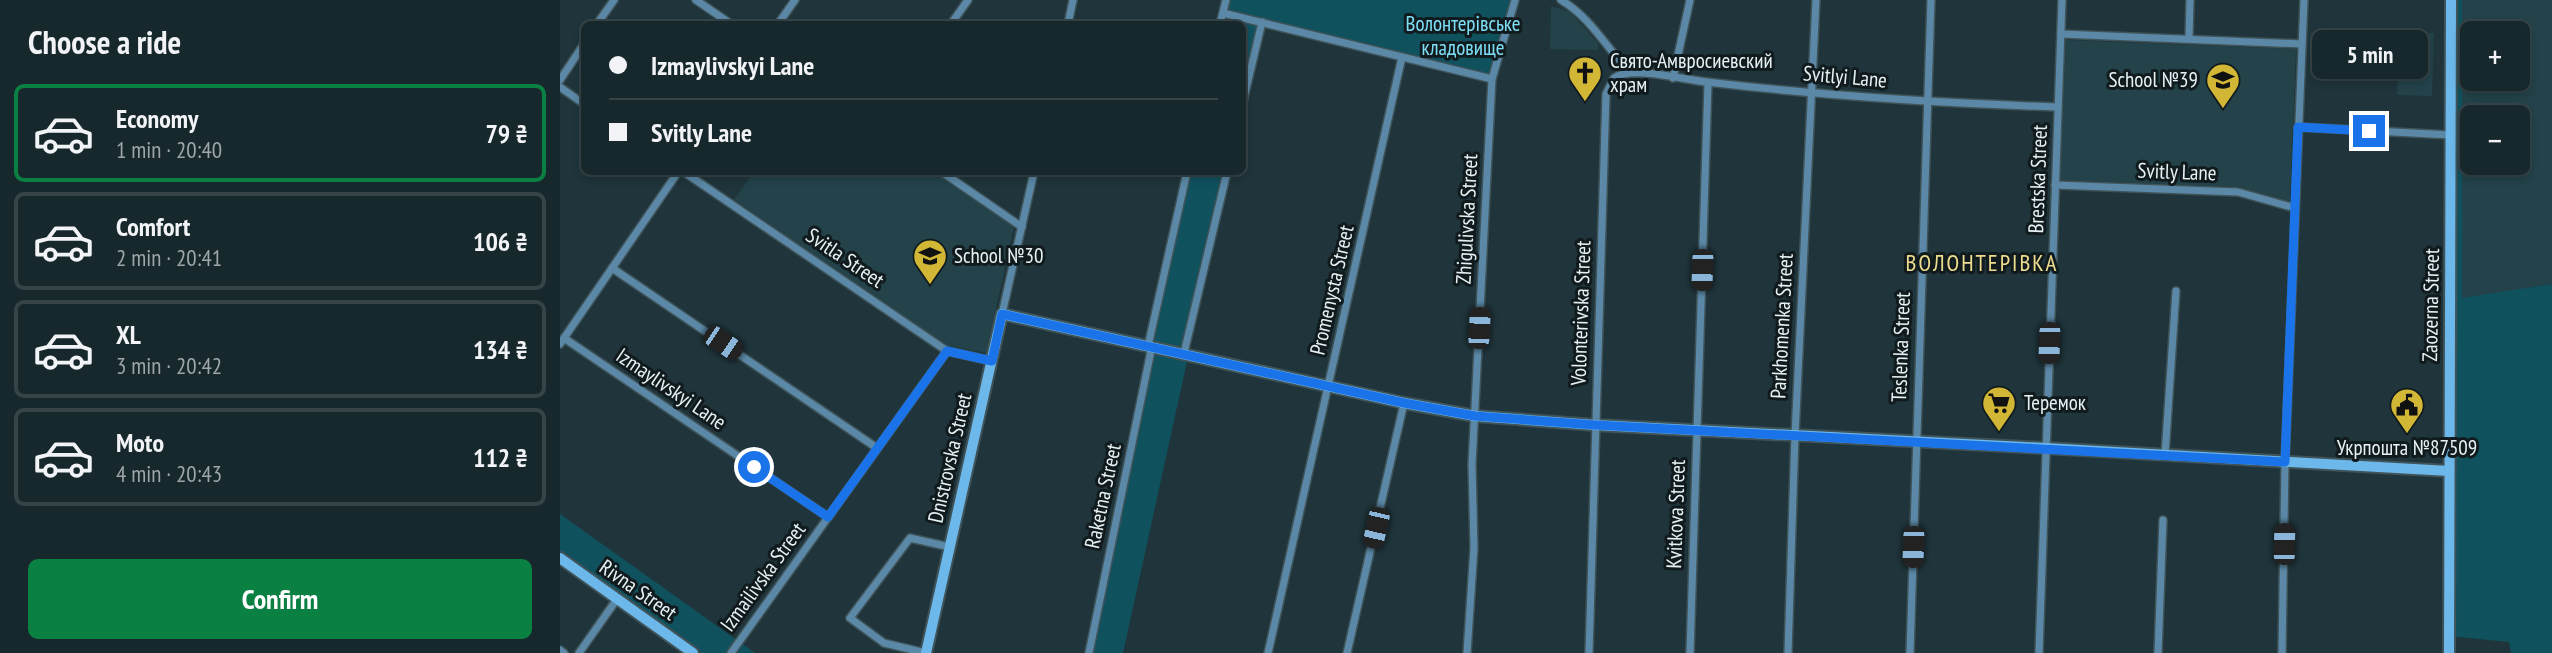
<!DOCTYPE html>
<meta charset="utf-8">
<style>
body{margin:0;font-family:"PT Sans Narrow",sans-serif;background:#203034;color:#f1f3f6;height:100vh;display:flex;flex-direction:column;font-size:26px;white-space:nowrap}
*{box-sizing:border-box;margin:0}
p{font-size:23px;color:#9ea6a9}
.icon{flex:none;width:38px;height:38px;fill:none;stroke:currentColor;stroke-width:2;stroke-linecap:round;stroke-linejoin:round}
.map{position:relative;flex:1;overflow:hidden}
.side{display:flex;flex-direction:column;background:#17282c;width:560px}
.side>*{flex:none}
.banner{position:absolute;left:21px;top:21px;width:665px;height:154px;border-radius:10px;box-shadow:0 4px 10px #0003,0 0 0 2px #364448;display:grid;align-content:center;height:154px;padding:0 28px;background:#17282c}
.buttons{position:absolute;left:1900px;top:21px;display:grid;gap:14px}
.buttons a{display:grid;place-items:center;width:70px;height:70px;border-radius:10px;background:#17282c;box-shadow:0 4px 10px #0003,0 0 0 2px #364448;font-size:35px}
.end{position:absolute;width:32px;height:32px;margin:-16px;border:9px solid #1a73e8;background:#fff;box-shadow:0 0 0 4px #fff}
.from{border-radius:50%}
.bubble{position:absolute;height:49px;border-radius:10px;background:#17282c;box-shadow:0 4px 10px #0003,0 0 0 2px #364448;font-size:23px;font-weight:800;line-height:49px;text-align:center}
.car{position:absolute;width:21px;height:42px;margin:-21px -10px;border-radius:9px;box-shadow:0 0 5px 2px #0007;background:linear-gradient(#222 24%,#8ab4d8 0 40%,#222 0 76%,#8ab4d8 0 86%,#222 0)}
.banner b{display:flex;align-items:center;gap:24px;height:66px;font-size:26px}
.banner b+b{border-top:2px solid #364448}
.banner i{width:18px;height:18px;background:#f1f3f6}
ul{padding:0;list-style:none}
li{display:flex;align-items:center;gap:21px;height:98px;margin:0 14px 10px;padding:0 14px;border:4px solid #364448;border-radius:10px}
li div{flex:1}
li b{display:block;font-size:26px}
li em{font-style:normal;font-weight:800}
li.active{border-color:#0b8043}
li>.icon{width:63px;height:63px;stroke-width:1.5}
h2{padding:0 28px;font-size:32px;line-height:84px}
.button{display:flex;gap:14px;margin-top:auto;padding:14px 28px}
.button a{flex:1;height:80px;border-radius:10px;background:#0b8043;color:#fff;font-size:28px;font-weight:800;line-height:80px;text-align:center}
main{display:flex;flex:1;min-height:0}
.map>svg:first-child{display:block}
</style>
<main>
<section class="side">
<h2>Choose a ride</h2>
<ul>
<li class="active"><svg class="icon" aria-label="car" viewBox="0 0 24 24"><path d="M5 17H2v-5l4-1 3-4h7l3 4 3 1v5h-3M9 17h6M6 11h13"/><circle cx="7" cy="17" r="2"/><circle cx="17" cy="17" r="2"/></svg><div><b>Economy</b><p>1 min · 20:40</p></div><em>79 ₴</em></li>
<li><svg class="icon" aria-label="car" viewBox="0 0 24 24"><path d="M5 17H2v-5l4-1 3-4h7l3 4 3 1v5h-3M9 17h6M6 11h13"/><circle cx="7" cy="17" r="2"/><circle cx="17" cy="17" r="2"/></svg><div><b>Comfort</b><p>2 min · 20:41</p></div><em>106 ₴</em></li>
<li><svg class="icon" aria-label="car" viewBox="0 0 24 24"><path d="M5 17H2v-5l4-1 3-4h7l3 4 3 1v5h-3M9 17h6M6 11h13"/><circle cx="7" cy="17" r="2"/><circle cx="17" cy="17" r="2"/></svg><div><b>XL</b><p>3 min · 20:42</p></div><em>134 ₴</em></li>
<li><svg class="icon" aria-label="car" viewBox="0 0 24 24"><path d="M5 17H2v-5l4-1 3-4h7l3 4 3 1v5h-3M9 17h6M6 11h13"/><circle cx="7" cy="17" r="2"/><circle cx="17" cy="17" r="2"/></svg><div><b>Moto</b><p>4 min · 20:43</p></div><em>112 ₴</em></li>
</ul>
<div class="button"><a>Confirm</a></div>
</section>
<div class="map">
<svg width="1992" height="653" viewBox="0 0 1992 653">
<rect width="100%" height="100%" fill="#1f353b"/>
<g fill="#23424a" fill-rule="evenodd">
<path d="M1902 0H1992V284L1902 299ZM1913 33H1958V79H1913ZM1913 117H1958V163H1913Z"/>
<polygon points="991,6 1010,12 1038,43 1038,50 990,49"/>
<polygon points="1834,32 1874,33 1872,96 1837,95 1838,63 1833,57"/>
<polygon points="1506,40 1736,49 1730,201 1678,187 1500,180"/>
<polygon points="194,172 375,172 454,227 426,353 386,345 174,200"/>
</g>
<g fill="#10515e">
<polygon points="667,0 955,0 932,79 700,22 683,94 682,24 663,24"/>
<polygon points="1891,0 1902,0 1902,298 1992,284 1992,653 1951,653 1949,642 1889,636"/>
<polygon points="630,172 664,172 621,354 628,357 563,653 531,653 591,344"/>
<polygon points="0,514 195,653 136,653 0,556"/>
</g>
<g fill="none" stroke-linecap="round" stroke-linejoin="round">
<g stroke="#3f5359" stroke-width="10">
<g id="street">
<polyline points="136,0 171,24"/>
<path d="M1001 0C1030 17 1046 47 1069 71"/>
<polyline points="663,13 932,79"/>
<polyline points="37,24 54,0"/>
<polyline points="218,24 235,0"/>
<polyline points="391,24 408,0"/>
<polyline points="508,24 513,0"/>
<polyline points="660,24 666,0"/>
<polyline points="1501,34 1742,44"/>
<polyline points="1629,39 1630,0"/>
<polyline points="1113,78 1130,0"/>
<polyline points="0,80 24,44"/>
<polyline points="0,87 24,104"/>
<polyline points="682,106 702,22"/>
<polyline points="1738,127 1891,135"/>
<polyline points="124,172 387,351 432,361"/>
<polyline points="382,172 462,227"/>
<polyline points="1495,185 1678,192 1735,208"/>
<polyline points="52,268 317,448"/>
<polyline points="442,314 474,172"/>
<polyline points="4,338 268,517"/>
<polyline points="0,344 118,172"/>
<polyline points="588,346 627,172"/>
<polyline points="624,353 667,172"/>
<polyline points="1605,455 1616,291"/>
<polyline points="0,650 4,653"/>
<polyline points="19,653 57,599"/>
<polyline points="171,653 387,351"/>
<polyline points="366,653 324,643 290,618 350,538 390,547"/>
<polyline points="529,653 592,346"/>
<polyline points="708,653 842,57"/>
<polyline points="787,653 844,403"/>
<polyline points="907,653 914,548 912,464 932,79 955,0"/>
<path d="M1029 653 1046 94 1054 78C1072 65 1124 80 1147 82 1264 96 1381 103 1498 107"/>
<polyline points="1130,653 1148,83"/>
<polyline points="1228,653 1235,435 1256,0"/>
<polyline points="1350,653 1371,0"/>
<polyline points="1479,653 1502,0"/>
<polyline points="1598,653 1603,520"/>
<polyline points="1722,653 1725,462 1744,0"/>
</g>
</g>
<g stroke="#3f5359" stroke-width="14">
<g id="secondary">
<polyline points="0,558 133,653"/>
<polyline points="366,653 442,314 844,403 915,416 1035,425 1485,448 1889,471"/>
<polyline points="1889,653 1891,0"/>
</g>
</g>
<use href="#street" stroke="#5a88a6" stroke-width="7"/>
<use href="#secondary" stroke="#6db8ea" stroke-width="10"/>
</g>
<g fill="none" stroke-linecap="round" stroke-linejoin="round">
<polyline stroke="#1a73e8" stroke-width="9" points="194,467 268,517 387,351 432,361 442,314 844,403 915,416 1035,425 1725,462 1738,127 1809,131"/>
</g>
<defs>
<g id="church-pin" transform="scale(1.75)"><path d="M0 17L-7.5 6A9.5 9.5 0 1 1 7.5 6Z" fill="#d2b736" stroke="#111b1e"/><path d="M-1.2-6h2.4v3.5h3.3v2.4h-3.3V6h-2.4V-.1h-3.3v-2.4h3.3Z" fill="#111"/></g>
<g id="school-pin" transform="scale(1.75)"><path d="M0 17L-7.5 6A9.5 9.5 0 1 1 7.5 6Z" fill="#d2b736" stroke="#111b1e"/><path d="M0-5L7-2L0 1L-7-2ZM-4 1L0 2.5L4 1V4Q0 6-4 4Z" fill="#111"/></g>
<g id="supermarket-pin" transform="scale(1.75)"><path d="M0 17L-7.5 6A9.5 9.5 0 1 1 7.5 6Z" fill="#d2b736" stroke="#111b1e"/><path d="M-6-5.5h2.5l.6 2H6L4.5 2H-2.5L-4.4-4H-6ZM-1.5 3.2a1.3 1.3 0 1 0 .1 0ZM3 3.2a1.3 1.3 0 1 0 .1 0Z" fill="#111"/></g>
<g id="civic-pin" transform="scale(1.75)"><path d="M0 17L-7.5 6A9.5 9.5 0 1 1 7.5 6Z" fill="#d2b736" stroke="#111b1e"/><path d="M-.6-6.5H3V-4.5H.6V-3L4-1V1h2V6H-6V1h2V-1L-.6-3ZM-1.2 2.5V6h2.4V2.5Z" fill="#111"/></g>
</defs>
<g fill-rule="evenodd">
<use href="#church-pin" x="1025" y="73"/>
<use href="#school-pin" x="1663" y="80"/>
<use href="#school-pin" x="370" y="256"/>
<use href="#supermarket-pin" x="1439" y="403"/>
<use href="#civic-pin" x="1847" y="405"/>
</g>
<g text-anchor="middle" stroke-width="6" stroke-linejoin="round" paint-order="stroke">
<g font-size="21" fill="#7ee0f8" stroke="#111b1e">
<text x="903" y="31">Волонтерівське<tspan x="903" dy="24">кладовище</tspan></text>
</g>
<g font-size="21" fill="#e5f2f5" stroke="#111b1e" text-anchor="start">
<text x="1050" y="68">Свято-Амвросиевский<tspan x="1050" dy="24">храм</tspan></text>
<text x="1638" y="87" text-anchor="end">School №39</text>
<text x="394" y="263">School №30</text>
<text x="1464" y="410">Теремок</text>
<text x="1847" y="455" text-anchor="middle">Укрпошта №87509</text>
</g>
<g font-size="21" fill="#e5f2f5" stroke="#111b1e">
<text transform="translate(1285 77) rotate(5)" y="7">Svitlyi Lane</text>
<text transform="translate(1617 172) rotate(2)" y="7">Svitly Lane</text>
<text transform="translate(1478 179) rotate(-88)" y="7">Brestska Street</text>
<text transform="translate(907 219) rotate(-87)" y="7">Zhigulivska Street</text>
<text transform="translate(285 258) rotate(34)" y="7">Svitla Street</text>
<text transform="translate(772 290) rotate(-77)" y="7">Promenysta Street</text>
<text transform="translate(1871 305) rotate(-89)" y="7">Zaozerna Street</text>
<text transform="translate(1021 313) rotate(-88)" y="7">Volonterivska Street</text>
<text transform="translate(1222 326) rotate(-87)" y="7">Parkhomenka Street</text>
<text transform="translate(1341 347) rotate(-88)" y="7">Teslenka Street</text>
<text transform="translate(111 389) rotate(34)" y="7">Izmaylivskyi Lane</text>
<text transform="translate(390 458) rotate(-77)" y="7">Dnistrovska Street</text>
<text transform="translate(543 496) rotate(-78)" y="7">Raketna Street</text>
<text transform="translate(1116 514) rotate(-88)" y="7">Kvitkova Street</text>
<text transform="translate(203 577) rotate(-54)" y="7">Izmailivska Street</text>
<text transform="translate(78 590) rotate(35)" y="7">Rivna Street</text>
</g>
<g font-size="23" letter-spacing="2" fill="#efdd8f" stroke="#111b1e">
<text x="1422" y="271">ВОЛОНТЕРІВКА</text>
</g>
</g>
</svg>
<div class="buttons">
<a>+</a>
<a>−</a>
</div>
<i class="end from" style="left:194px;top:467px"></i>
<i class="end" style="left:1809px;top:131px"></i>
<div class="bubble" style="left:1752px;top:30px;width:116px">5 min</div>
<i class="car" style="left:1142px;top:270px;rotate:182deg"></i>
<i class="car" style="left:919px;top:328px;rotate:3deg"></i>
<i class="car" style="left:163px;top:343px;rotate:124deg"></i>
<i class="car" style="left:1489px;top:343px;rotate:182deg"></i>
<i class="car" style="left:816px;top:528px;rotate:193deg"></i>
<i class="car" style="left:1724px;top:544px;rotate:1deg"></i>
<i class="car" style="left:1353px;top:547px;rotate:182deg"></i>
<div class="banner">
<b><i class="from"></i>Izmaylivskyi Lane</b>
<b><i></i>Svitly Lane</b>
</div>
</div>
</main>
